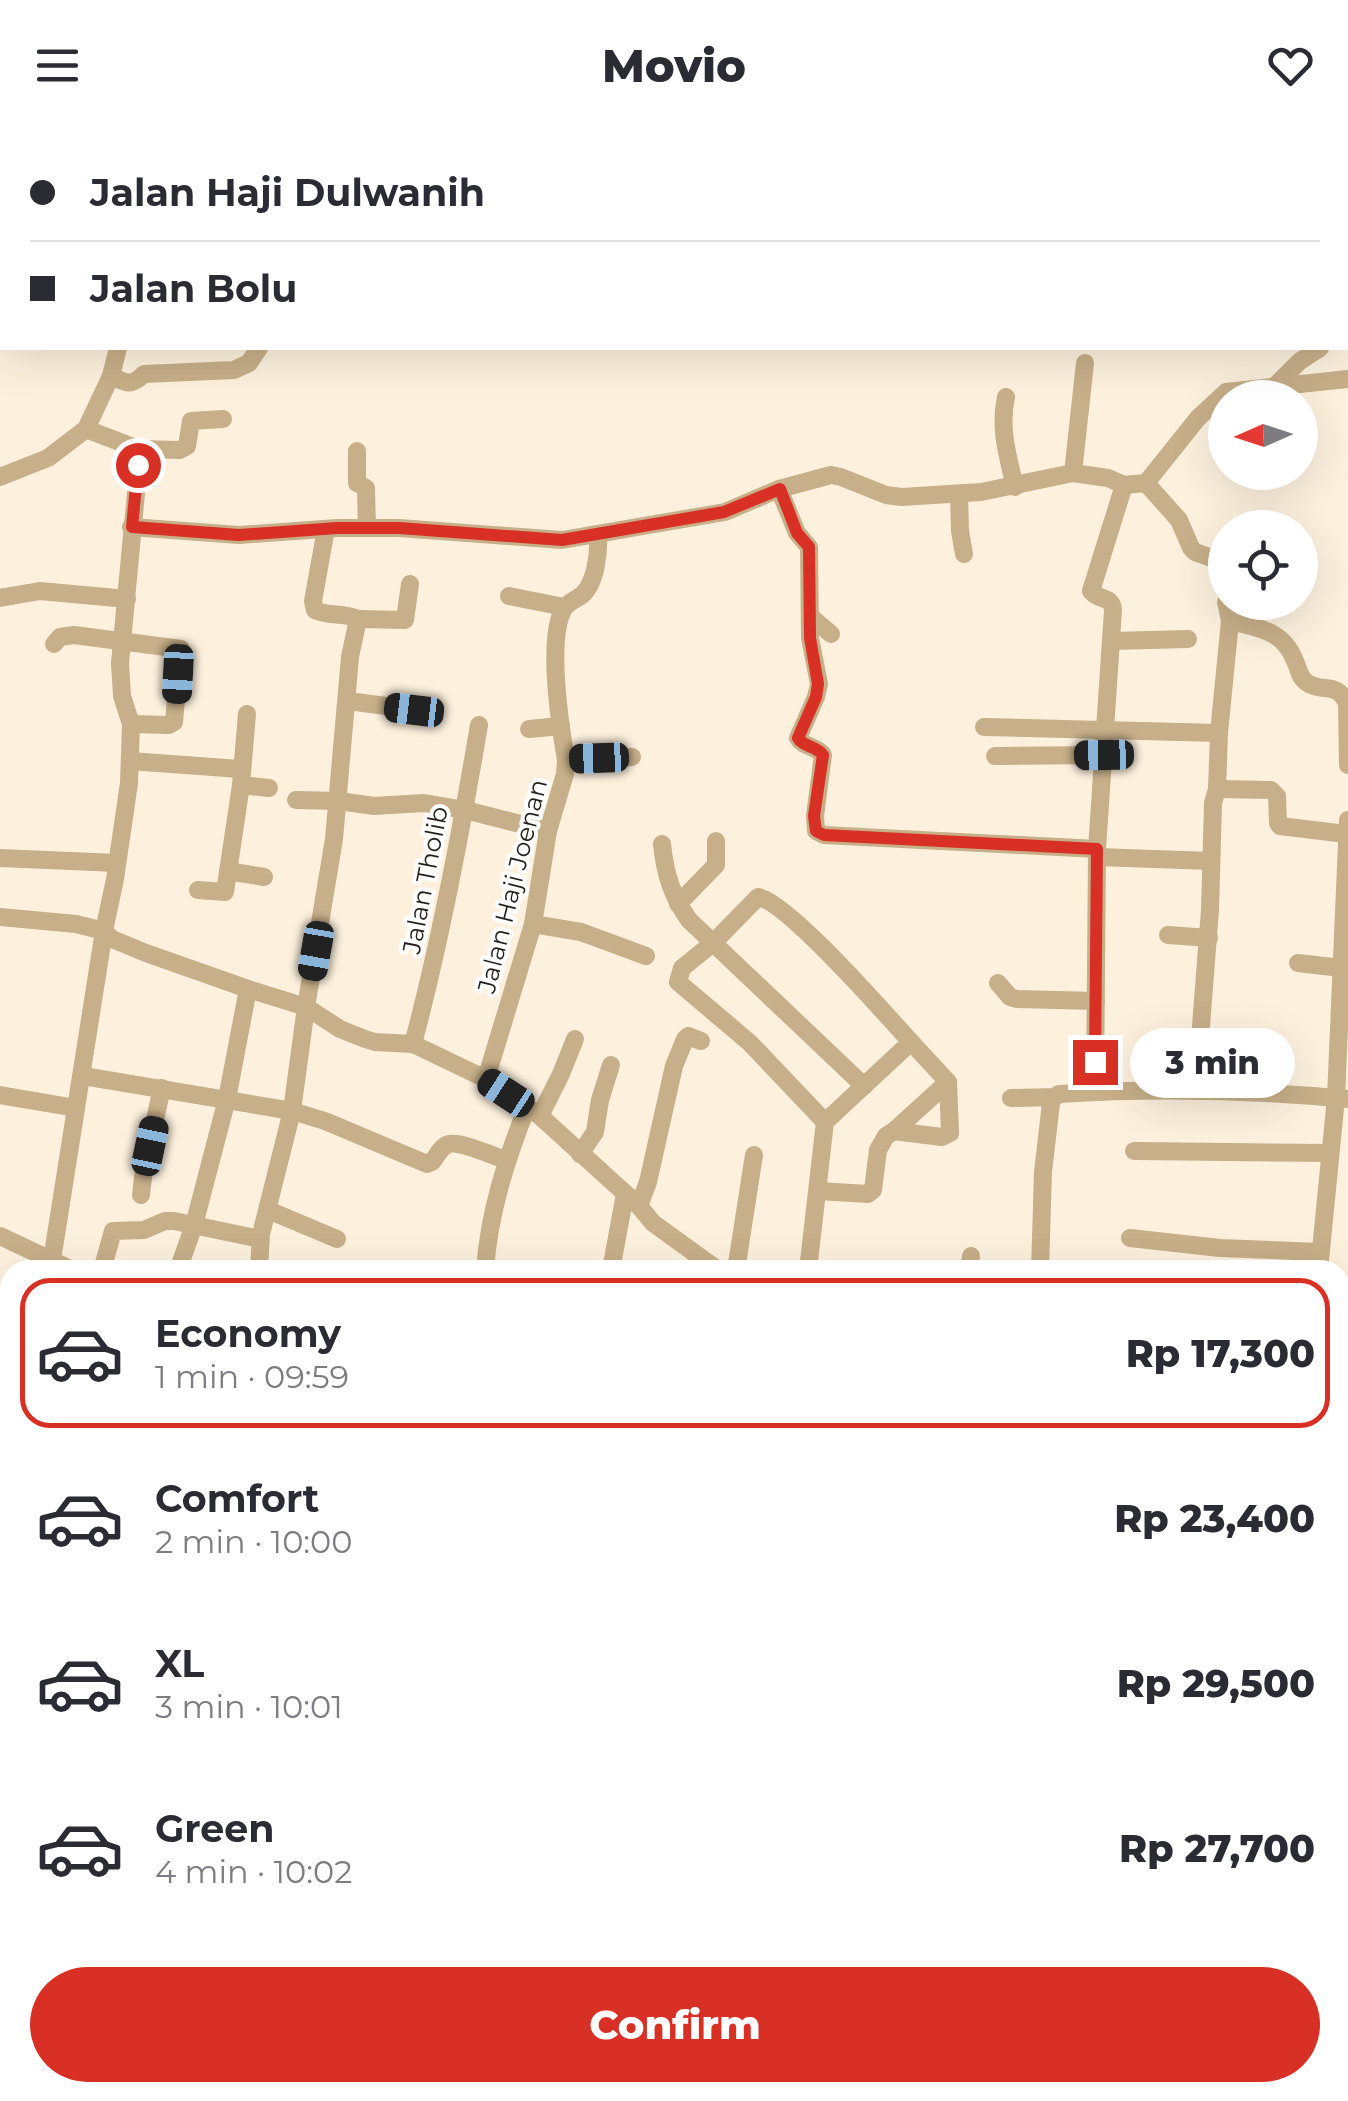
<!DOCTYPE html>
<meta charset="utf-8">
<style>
body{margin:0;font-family:Montserrat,sans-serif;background:#f7f7f7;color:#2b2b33;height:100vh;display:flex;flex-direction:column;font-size:38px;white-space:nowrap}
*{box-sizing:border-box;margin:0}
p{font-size:32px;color:#7c7c81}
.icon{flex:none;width:55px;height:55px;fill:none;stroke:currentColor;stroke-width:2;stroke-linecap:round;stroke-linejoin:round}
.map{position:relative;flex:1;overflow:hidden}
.side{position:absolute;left:0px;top:1130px;width:1350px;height:842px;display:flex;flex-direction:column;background:#fff;border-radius:30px 30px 0 0;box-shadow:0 10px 40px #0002}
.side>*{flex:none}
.guide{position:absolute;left:0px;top:0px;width:1350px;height:220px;box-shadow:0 10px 40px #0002;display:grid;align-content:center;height:220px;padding:0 30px;background:#fff}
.needle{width:65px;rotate:267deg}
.controls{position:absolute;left:1208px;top:250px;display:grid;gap:20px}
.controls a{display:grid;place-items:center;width:110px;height:110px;border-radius:50%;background:#fff;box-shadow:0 10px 40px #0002;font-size:50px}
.end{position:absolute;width:45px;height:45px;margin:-22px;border:12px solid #d93025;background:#fff;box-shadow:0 0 0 5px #fff}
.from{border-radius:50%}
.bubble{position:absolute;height:70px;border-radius:35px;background:#fff;box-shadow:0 10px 40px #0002;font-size:32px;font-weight:800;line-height:70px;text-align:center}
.car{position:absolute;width:30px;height:60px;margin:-30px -15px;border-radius:12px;box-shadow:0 0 8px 2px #0007;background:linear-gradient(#222 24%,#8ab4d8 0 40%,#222 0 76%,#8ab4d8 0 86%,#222 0)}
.guide b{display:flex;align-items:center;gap:35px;height:95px;font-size:38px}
.guide b+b{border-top:2px solid #e1e1e2}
.guide i{width:25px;height:25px;background:#2b2b33}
ul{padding:18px 0 0;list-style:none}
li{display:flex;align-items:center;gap:30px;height:150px;margin:0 20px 15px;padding:0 10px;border:5px solid transparent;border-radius:30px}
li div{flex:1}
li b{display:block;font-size:38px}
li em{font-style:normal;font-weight:800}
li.on{border-color:#d93025}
li>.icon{width:90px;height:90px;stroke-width:1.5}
.primary-button{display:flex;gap:20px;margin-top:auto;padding:20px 30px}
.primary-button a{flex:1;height:115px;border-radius:60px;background:#d93025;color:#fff;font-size:40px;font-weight:800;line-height:115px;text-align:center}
header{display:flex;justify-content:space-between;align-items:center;height:130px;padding:0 30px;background:#fff;font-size:45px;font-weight:800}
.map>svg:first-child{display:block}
</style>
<header><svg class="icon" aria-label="menu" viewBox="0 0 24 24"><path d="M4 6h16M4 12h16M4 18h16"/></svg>Movio<svg class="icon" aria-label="heart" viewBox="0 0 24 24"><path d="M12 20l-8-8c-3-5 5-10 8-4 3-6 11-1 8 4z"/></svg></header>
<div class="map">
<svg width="1348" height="1971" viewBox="0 0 1348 1971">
<rect width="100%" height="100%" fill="#fdf1de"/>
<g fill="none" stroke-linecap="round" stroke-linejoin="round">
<g stroke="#c7af89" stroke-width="18">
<polyline points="497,0 499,2"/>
<polyline points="1018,0 1018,2"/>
<polyline points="6,2 6,0"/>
<polyline points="55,2 56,0"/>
<polyline points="131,2 131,0"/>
<polyline points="683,2 683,0"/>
<polyline points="0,38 2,23"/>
<polyline points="1348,203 1348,202"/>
<path d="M111 246C126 253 131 257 144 244L234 240 249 233 259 218"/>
<polyline points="1273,258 1300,231 1320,218"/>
<path d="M1006 267C999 299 1008 326 1015 357"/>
<polyline points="138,319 180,320 187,316 191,291 223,289"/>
<polyline points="357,321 357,353 366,358 367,398"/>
<polyline points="1073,343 1085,233"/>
<polyline points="0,347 48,328 86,299 111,246 118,218"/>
<polyline points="1146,353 1179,390 1191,418 1195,422 1220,431 1225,440 1225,449"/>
<path d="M779 359 797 403 809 417 810 508 819 554 816 567 798 608C803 617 817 616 823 625L815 686 816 701 824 705 1097 719"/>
<polyline points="959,365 960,401 964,424"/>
<polyline points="131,397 239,405 337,398 399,398 562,410 725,382 779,359 831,345 841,347 886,365 902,367 981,362 1073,343 1108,348 1124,355 1146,353 1198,288 1226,262 1348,249"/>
<polyline points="509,466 564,477"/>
<polyline points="0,468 40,461 127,469"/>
<path d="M1226 472 1230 491C1259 498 1283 500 1295 531 1299 539 1299 547 1306 552 1322 564 1336 550 1347 573L1348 635"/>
<polyline points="811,487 831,504"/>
<polyline points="358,489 405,490 410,454"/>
<polyline points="1112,511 1188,509"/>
<polyline points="54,514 60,507 74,505 181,519"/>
<polyline points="348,571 424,581"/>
<polyline points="131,594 169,595 174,592 178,545"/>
<polyline points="984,597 1219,603"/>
<polyline points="529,599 561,596"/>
<polyline points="995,626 1104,625"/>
<polyline points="566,630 632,627"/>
<polyline points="130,631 240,639"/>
<polyline points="241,655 269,658"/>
<polyline points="1217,659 1271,660 1277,666 1278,693 1280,696 1346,704"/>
<polyline points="296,670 339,671 374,676 424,673 465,680 548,701"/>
<path d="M662 714C665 744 672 766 689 790L864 956"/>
<polyline points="1098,727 1211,731"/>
<polyline points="0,728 117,733"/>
<polyline points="228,741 264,747"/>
<polyline points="198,760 225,762 241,655 247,584"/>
<polyline points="678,774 716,735 716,711"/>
<polyline points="0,787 76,794 104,801 112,809 146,823 248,859 306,877 340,899 365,909 375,912 413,914 486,949 540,986 639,1076 653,1093 718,1140"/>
<polyline points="533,794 581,802 646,826"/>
<polyline points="1168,805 1209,808"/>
<polyline points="1298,833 1341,838"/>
<polyline points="998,853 1010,867 1017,869 1096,871"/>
<path d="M413 914C441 809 461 702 479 595"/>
<path d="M83 946 292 981 325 991 427 1034 432 1032C437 1026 441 1016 449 1014 461 1011 493 1026 506 1030"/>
<path d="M486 949 533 794 548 701 565 644 566 630C560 595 547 511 563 480 567 472 576 470 582 465 596 453 599 422 598 405"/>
<polyline points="1196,960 1210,780 1213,673 1217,659 1219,603 1230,491"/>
<path d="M1095 962 1097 719 1113 480C1112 465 1098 471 1091 461L1124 355"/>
<polyline points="0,965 76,978"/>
<path d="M1011 968 1054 967 1059 964C1155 958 1252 960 1348 969"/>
<polyline points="540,986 561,944 575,909"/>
<polyline points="894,1001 948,952"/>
<polyline points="1134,1021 1329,1023"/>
<polyline points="580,1024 595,1002 600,970 611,935"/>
<polyline points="818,1061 868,1064 873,1060 878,1020 886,1006 894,1001 942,1007 950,1003 948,952 911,912"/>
<polyline points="141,1065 144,1039 162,958"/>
<polyline points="639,1076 648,1052 674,936 685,909 688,906 701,911"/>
<polyline points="268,1080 337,1109"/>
<polyline points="0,1106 72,1140"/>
<polyline points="1130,1108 1220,1118 1319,1122"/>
<polyline points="52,1130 104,801 115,749 129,653 131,594 122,566 120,533 138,342 138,319 86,299"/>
<polyline points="102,1140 113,1101 144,1100 165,1091 174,1091 260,1109"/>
<polyline points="178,1140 194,1095 227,969 248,859"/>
<path d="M259 1140 261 1104 292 981 306 877 334 709 350 527 358 489C343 482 329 487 315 480L313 471 326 399"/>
<path d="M485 1140C489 1083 506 1030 527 977"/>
<polyline points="611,1140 625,1064"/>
<polyline points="736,1140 754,1025"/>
<path d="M808 1140 825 992 911 912C885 884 788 772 758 767L713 813 682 838 678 852 750 913 825 992"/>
<polyline points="969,1140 971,1126"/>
<polyline points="1040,1140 1043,1042 1051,973 1054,967"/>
<polyline points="1319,1140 1336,968 1348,690"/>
<polyline points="1340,1273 1348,1272"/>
<polyline points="1340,1320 1348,1328"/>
<polyline points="0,1379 10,1379"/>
<polyline points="1340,1547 1348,1562"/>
<polyline points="1340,1583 1348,1581"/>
<polyline points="0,1609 10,1610"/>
<polyline points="1340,1719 1348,1737"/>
<polyline points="1340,1879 1348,1878"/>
<polyline points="1027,1962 1027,1971"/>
<polyline points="1077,1962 1078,1971"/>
<polyline points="1128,1962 1128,1971"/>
<polyline points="1177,1962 1178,1971"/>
<polyline points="1256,1969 1348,1968"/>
<polyline points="137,1971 138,1962"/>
<polyline points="749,1971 750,1962"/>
<polyline points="869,1971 869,1962"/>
</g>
</g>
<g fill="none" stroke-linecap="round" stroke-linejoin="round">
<path stroke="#d93025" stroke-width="12" d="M138 335 132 397 239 405 337 398H399L562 410 724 382 780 359 797 403 809 417 810 508 818 554 816 567 798 608C803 617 817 616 823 625L814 686 816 701 824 705 1097 719 1095 932"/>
</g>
<g text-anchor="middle" stroke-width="8" stroke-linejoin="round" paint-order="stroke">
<g font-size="25" fill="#231f18" stroke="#fff">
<text transform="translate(425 750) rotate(-79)" y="9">Jalan Tholib</text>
<text transform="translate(512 756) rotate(-76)" y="9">Jalan Haji Joenan</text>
</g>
</g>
</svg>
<div class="controls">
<a><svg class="needle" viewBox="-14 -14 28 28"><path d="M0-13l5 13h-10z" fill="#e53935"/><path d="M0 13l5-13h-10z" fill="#7c7c81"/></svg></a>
<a><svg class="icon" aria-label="locate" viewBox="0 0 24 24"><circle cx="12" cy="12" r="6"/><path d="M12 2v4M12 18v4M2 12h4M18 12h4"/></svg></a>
</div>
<i class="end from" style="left:138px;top:335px"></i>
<i class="end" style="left:1095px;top:932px"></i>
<div class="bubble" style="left:1130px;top:898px;width:165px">3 min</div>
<i class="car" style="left:178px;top:544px;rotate:183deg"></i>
<i class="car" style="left:414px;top:580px;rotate:277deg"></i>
<i class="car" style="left:1104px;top:625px;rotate:269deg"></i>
<i class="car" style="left:599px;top:628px;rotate:268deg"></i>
<i class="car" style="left:316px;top:821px;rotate:190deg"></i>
<i class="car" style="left:506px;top:963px;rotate:303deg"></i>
<i class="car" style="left:150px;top:1016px;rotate:12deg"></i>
<div class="guide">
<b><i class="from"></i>Jalan Haji Dulwanih</b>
<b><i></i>Jalan Bolu</b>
</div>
<section class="side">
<ul>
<li class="on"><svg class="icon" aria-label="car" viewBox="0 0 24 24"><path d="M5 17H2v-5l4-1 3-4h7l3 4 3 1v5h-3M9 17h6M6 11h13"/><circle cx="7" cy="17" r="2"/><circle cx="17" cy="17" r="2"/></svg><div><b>Economy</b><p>1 min · 09:59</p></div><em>Rp 17,300</em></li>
<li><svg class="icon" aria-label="car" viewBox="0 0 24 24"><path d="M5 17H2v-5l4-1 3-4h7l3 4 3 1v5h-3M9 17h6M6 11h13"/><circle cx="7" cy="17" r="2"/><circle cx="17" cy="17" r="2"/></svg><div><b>Comfort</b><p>2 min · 10:00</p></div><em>Rp 23,400</em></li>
<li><svg class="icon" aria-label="car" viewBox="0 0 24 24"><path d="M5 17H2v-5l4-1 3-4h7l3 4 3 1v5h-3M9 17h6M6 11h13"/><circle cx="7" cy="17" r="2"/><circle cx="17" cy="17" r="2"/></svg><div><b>XL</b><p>3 min · 10:01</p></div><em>Rp 29,500</em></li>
<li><svg class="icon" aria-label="car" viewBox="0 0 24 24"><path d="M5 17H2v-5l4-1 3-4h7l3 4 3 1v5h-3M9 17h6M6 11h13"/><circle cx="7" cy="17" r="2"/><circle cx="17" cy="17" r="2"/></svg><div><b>Green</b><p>4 min · 10:02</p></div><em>Rp 27,700</em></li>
</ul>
<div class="primary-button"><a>Confirm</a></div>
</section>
</div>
